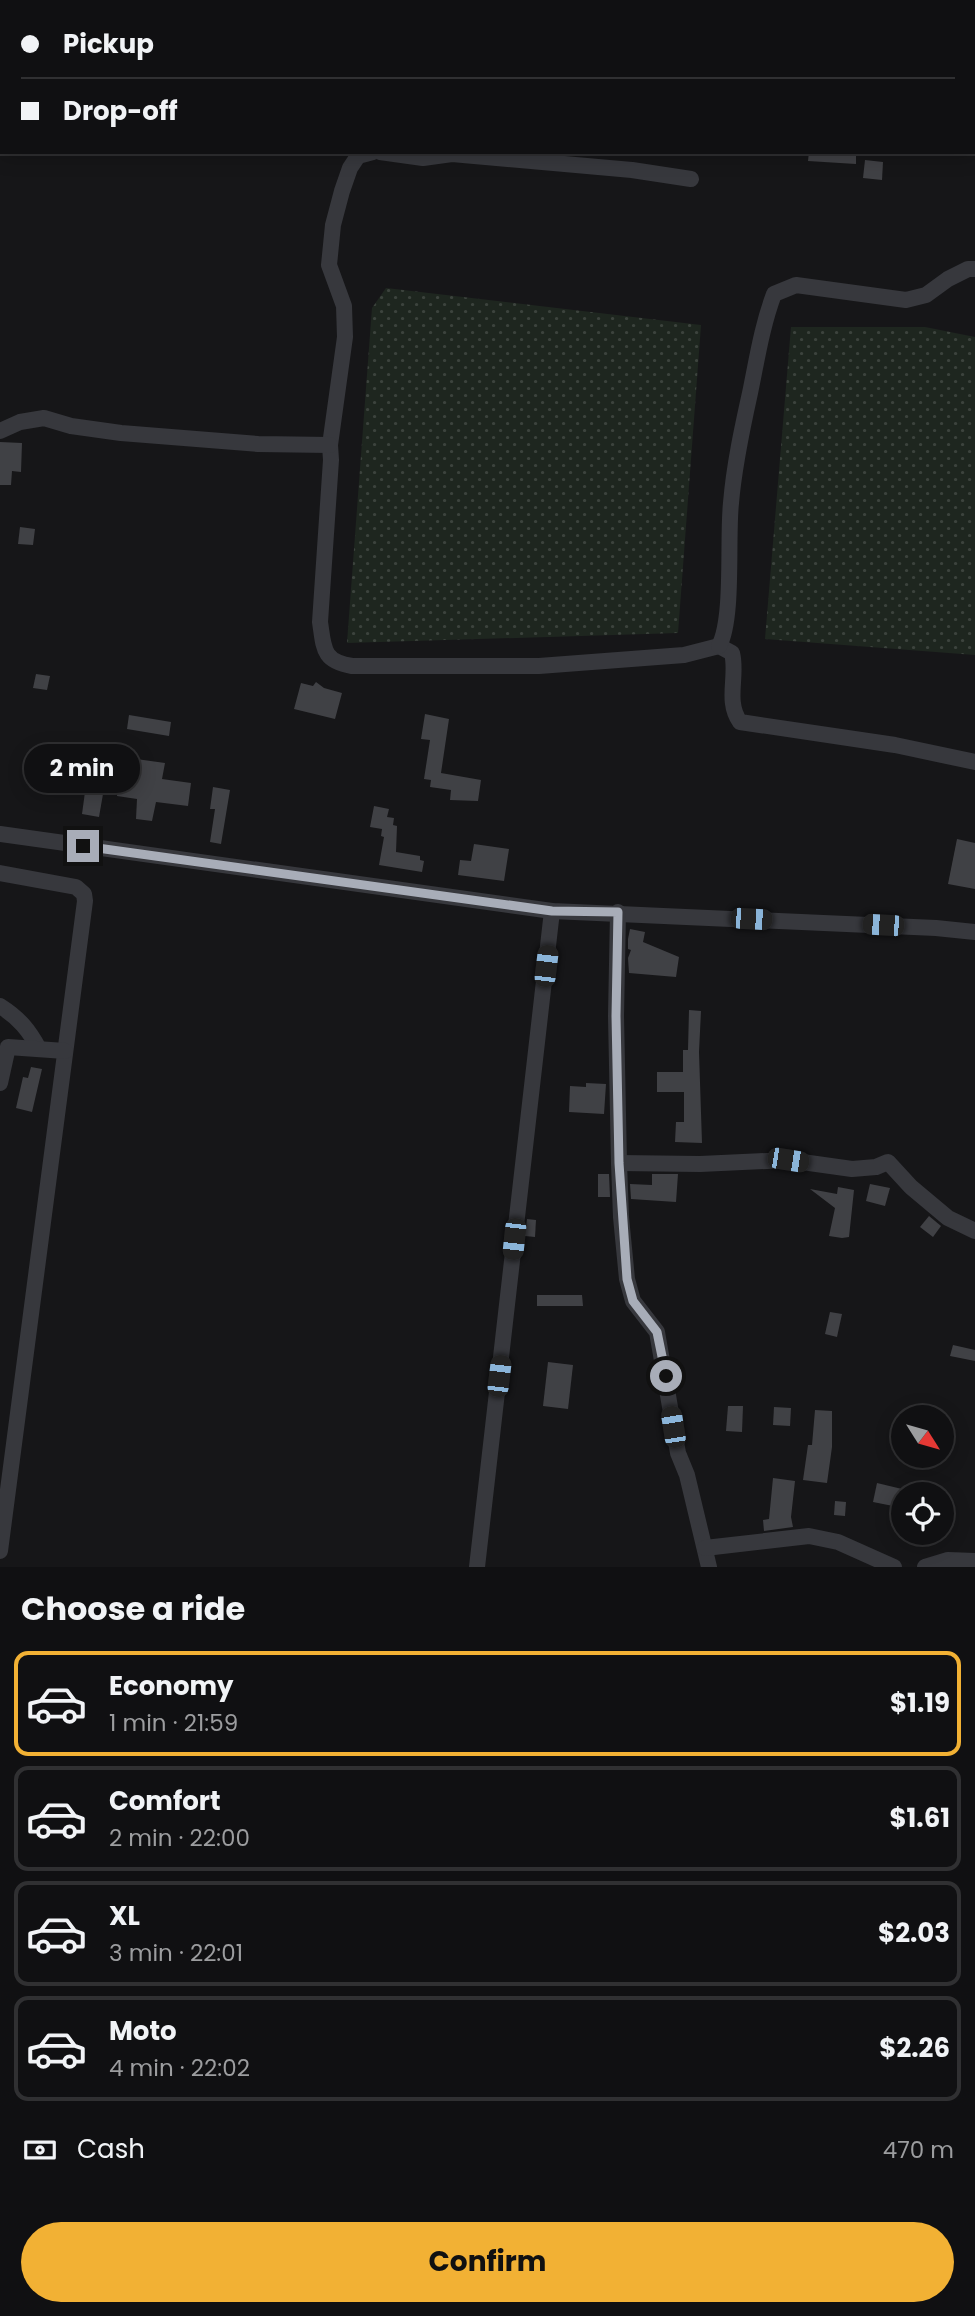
<!DOCTYPE html>
<meta charset="utf-8">
<style>
body{margin:0;font-family:Poppins,sans-serif;background:#1e1e20;color:#f1f3f6;height:100vh;display:flex;flex-direction:column;font-size:26px;white-space:nowrap}
*{box-sizing:border-box;margin:0}
p{font-size:23px;color:#9c9d9f}
.icon{flex:none;width:38px;height:38px;fill:none;stroke:currentColor;stroke-width:2;stroke-linecap:round;stroke-linejoin:round}
.map{position:relative;height:1567px;overflow:hidden}
.panel{display:flex;flex-direction:column;background:#101012;flex:1}
.panel>*{flex:none}
.banner{position:absolute;left:0px;top:0px;width:976px;height:154px;box-shadow:0 4px 18px #0003,0 0 0 2px #303032;display:grid;align-content:center;height:154px;padding:0 21px;background:#101012}
.needle{width:46px;rotate:127deg}
.tools{position:absolute;left:891px;top:1405px;display:grid;gap:14px}
.tools a{display:grid;place-items:center;width:63px;height:63px;border-radius:50%;background:#101012;box-shadow:0 4px 18px #0003,0 0 0 2px #303032;font-size:35px}
.end{position:absolute;width:32px;height:32px;margin:-16px;border:9px solid #a8adb8;background:#111;box-shadow:0 0 0 4px #111}
.from{border-radius:50%}
.bubble{position:absolute;height:49px;border-radius:24px;background:#101012;box-shadow:0 4px 18px #0003,0 0 0 2px #303032;font-size:23px;font-weight:700;line-height:49px;text-align:center}
.car{position:absolute;width:21px;height:42px;margin:-21px -10px;border-radius:9px;box-shadow:0 0 5px 2px #0007;background:linear-gradient(#222 24%,#8ab4d8 0 40%,#222 0 76%,#8ab4d8 0 86%,#222 0)}
.banner b{display:flex;align-items:center;gap:24px;height:66px;font-size:26px}
.banner b+b{border-top:2px solid #303032}
.banner i{width:18px;height:18px;background:#f1f3f6}
ul{padding:0;list-style:none}
li{display:flex;align-items:center;gap:21px;height:105px;margin:0 14px 10px;padding:0 7px;border:4px solid #303032;border-radius:14px}
li div{flex:1}
li b{display:block;font-size:26px}
li em{font-style:normal;font-weight:700}
li.active{border-color:#f2b134}
li>.icon{width:63px;height:63px;stroke-width:1.5}
h2{padding:0 21px;font-size:32px;line-height:84px}
.pay{display:flex;align-items:center;gap:18px;height:77px;padding:0 21px;font-size:26px}
.pay p{margin-inline-start:auto}
.cta{display:flex;gap:14px;margin-top:auto;padding:14px 21px}
.cta a{flex:1;height:80px;border-radius:42px;background:#f2b134;color:#111;font-size:28px;font-weight:700;line-height:80px;text-align:center}
.map>svg:first-child{display:block}
</style>
<div class="map">
<svg width="975" height="1567" viewBox="0 0 975 1567">
<defs>
<pattern id="grass-dots" width="8" height="8" patternUnits="userSpaceOnUse" patternTransform="scale(1.75)"><rect width="8" height="8" fill="#1e261f"/><path d="M2 2h.1M6 6h.1" fill="none" stroke="#3c433d" stroke-width="1.8" stroke-linecap="round"/></pattern>
</defs>
<rect width="100%" height="100%" fill="#161618"/>
<g fill="url(#grass-dots)">
<polygon points="386,288 701,325 678,633 347,643 372,308"/>
<polygon points="791,327 925,327 975,337 975,655 765,639"/>
</g>
<g fill="#404145">
<polygon points="809,152 856,152 856,164 808,161"/>
<polygon points="865,160 883,162 882,180 863,178"/>
<polygon points="0,442 22,443 21,472 12,471 11,485 0,485"/>
<polygon points="20,527 35,529 33,545 18,544"/>
<polygon points="36,674 50,676 47,690 33,688"/>
<polygon points="316,682 324,688 342,693 335,719 294,709 301,683 313,686"/>
<polygon points="425,714 449,719 441,773 481,780 478,801 450,800 451,790 430,787 431,780 424,779 430,740 421,739"/>
<polygon points="129,715 171,722 169,736 127,729"/>
<polygon points="122,757 165,763 162,779 191,783 188,806 156,802 152,821 136,819 137,799 117,796"/>
<polygon points="213,787 230,790 221,844 210,842 215,809 210,809"/>
<polygon points="85,792 103,794 99,817 82,814"/>
<polygon points="374,806 389,809 387,817 394,818 393,825 397,826 396,852 420,856 420,860 424,861 422,872 379,865 384,837 381,836 382,829 370,827"/>
<polygon points="957,839 975,843 975,889 948,884"/>
<polygon points="474,844 509,849 504,881 458,875 460,860 471,861"/>
<polygon points="630,929 645,932 643,942 679,957 676,977 629,973 628,958 631,950 628,949 628,939"/>
<polygon points="689,1010 701,1011 699,1052 702,1143 675,1142 676,1122 684,1122 684,1092 657,1092 657,1072 683,1072 683,1050 688,1050"/>
<polygon points="31,1067 42,1069 32,1112 16,1108 23,1077 28,1078"/>
<polygon points="586,1083 606,1084 604,1114 569,1112 570,1086 586,1087"/>
<polygon points="598,1174 609,1174 610,1197 598,1197"/>
<polygon points="652,1174 678,1174 676,1202 631,1199 630,1184 652,1185"/>
<polygon points="870,1184 890,1188 885,1206 866,1201"/>
<polygon points="838,1187 854,1190 849,1237 842,1238 829,1236 835,1208 810,1189 837,1194"/>
<polygon points="929,1216 941,1226 933,1237 920,1227"/>
<polygon points="527,1219 536,1220 535,1237 525,1236"/>
<polygon points="537,1295 582,1295 583,1306 537,1306"/>
<polygon points="830,1312 842,1314 837,1337 825,1334"/>
<polygon points="953,1345 975,1350 975,1361 950,1356"/>
<polygon points="548,1362 573,1365 568,1409 543,1406"/>
<polygon points="728,1406 743,1406 742,1432 726,1431"/>
<polygon points="774,1407 791,1408 790,1426 773,1425"/>
<polygon points="815,1410 832,1411 832,1447 827,1483 803,1480 808,1445 812,1445"/>
<polygon points="773,1478 795,1481 791,1517 793,1527 764,1531 763,1520 769,1519"/>
<polygon points="877,1483 902,1489 898,1507 873,1502"/>
<polygon points="835,1501 846,1502 845,1516 834,1515"/>
</g>
<g fill="none" stroke-linecap="round" stroke-linejoin="round">
<g stroke="#37383d" stroke-width="16">
<polyline points="0,2 2,3"/>
<polyline points="537,2 537,0"/>
<polyline points="647,2 647,0"/>
<polyline points="793,2 793,0"/>
<polyline points="975,9 975,5"/>
<polyline points="0,98 2,96"/>
<path d="M373 152 358 156 350 168 342 191 333 225 329 265 344 306 345 337 330 445 331 460 320 622C324 648 322 661 352 666H539L684 655 719 646 732 653C738 676 725 701 740 722L895 745 975 762"/>
<polyline points="380,152 423,158 452,154 632,170 691,179"/>
<polyline points="0,431 20,422 44,418 71,426 121,433 258,444 330,445"/>
<path d="M719 646C734 618 727 539 731 503 734 466 742 429 750 393 757 359 762 326 774 294L796 285 906 300 926 295 948 279 968 269H975"/>
<polyline points="0,834 552,911 936,928 975,932"/>
<polyline points="0,873 76,887 84,894 85,901 0,1551"/>
<polyline points="618,912 616,1016 619,1163 621,1217 627,1279 633,1301 657,1332 678,1453 687,1475 709,1567"/>
<path d="M0 1006C19 1018 29 1030 39 1049"/>
<polyline points="0,1083 8,1047 65,1051"/>
<polyline points="619,1163 700,1164 788,1160 852,1169 876,1167 888,1162 911,1187 948,1218 975,1231"/>
<polyline points="705,1548 809,1536 838,1542 894,1567"/>
<polyline points="477,1567 552,911"/>
<polyline points="925,1567 948,1560 975,1561"/>
</g>
</g>
<g fill="none" stroke-linecap="round" stroke-linejoin="round">
<polyline stroke="#a8adb8" stroke-width="9" points="83,846 552,911 618,912 616,1016 619,1163 627,1279 633,1301 657,1332 666,1376"/>
</g>
</svg>
<div class="tools">
<a><svg class="needle" viewBox="-14 -14 28 28"><path d="M0-13l5 13h-10z" fill="#e53935"/><path d="M0 13l5-13h-10z" fill="#9c9d9f"/></svg></a>
<a><svg class="icon" aria-label="locate" viewBox="0 0 24 24"><circle cx="12" cy="12" r="6"/><path d="M12 2v4M12 18v4M2 12h4M18 12h4"/></svg></a>
</div>
<i class="end from" style="left:666px;top:1376px"></i>
<i class="end" style="left:83px;top:846px"></i>
<div class="bubble" style="left:24px;top:744px;width:116px">2 min</div>
<i class="car" style="left:751px;top:919px;rotate:93deg"></i>
<i class="car" style="left:883px;top:925px;rotate:273deg"></i>
<i class="car" style="left:546px;top:966px;rotate:7deg"></i>
<i class="car" style="left:788px;top:1160px;rotate:99deg"></i>
<i class="car" style="left:514px;top:1239px;rotate:186deg"></i>
<i class="car" style="left:499px;top:1376px;rotate:7deg"></i>
<i class="car" style="left:673px;top:1427px;rotate:351deg"></i>
<div class="banner">
<b><i class="from"></i>Pickup</b>
<b><i></i>Drop-off</b>
</div>
</div>
<section class="panel">
<h2>Choose a ride</h2>
<ul>
<li class="active"><svg class="icon" aria-label="car" viewBox="0 0 24 24"><path d="M5 17H2v-5l4-1 3-4h7l3 4 3 1v5h-3M9 17h6M6 11h13"/><circle cx="7" cy="17" r="2"/><circle cx="17" cy="17" r="2"/></svg><div><b>Economy</b><p>1 min · 21:59</p></div><em>$1.19</em></li>
<li><svg class="icon" aria-label="car" viewBox="0 0 24 24"><path d="M5 17H2v-5l4-1 3-4h7l3 4 3 1v5h-3M9 17h6M6 11h13"/><circle cx="7" cy="17" r="2"/><circle cx="17" cy="17" r="2"/></svg><div><b>Comfort</b><p>2 min · 22:00</p></div><em>$1.61</em></li>
<li><svg class="icon" aria-label="car" viewBox="0 0 24 24"><path d="M5 17H2v-5l4-1 3-4h7l3 4 3 1v5h-3M9 17h6M6 11h13"/><circle cx="7" cy="17" r="2"/><circle cx="17" cy="17" r="2"/></svg><div><b>XL</b><p>3 min · 22:01</p></div><em>$2.03</em></li>
<li><svg class="icon" aria-label="car" viewBox="0 0 24 24"><path d="M5 17H2v-5l4-1 3-4h7l3 4 3 1v5h-3M9 17h6M6 11h13"/><circle cx="7" cy="17" r="2"/><circle cx="17" cy="17" r="2"/></svg><div><b>Moto</b><p>4 min · 22:02</p></div><em>$2.26</em></li>
</ul>
<div class="pay"><svg class="icon" aria-label="cash" viewBox="0 0 24 24"><path d="M3 7h18v10H3z"/><circle cx="12" cy="12" r="2"/></svg>Cash<p>470 m</p></div>
<div class="cta"><a>Confirm</a></div>
</section>
